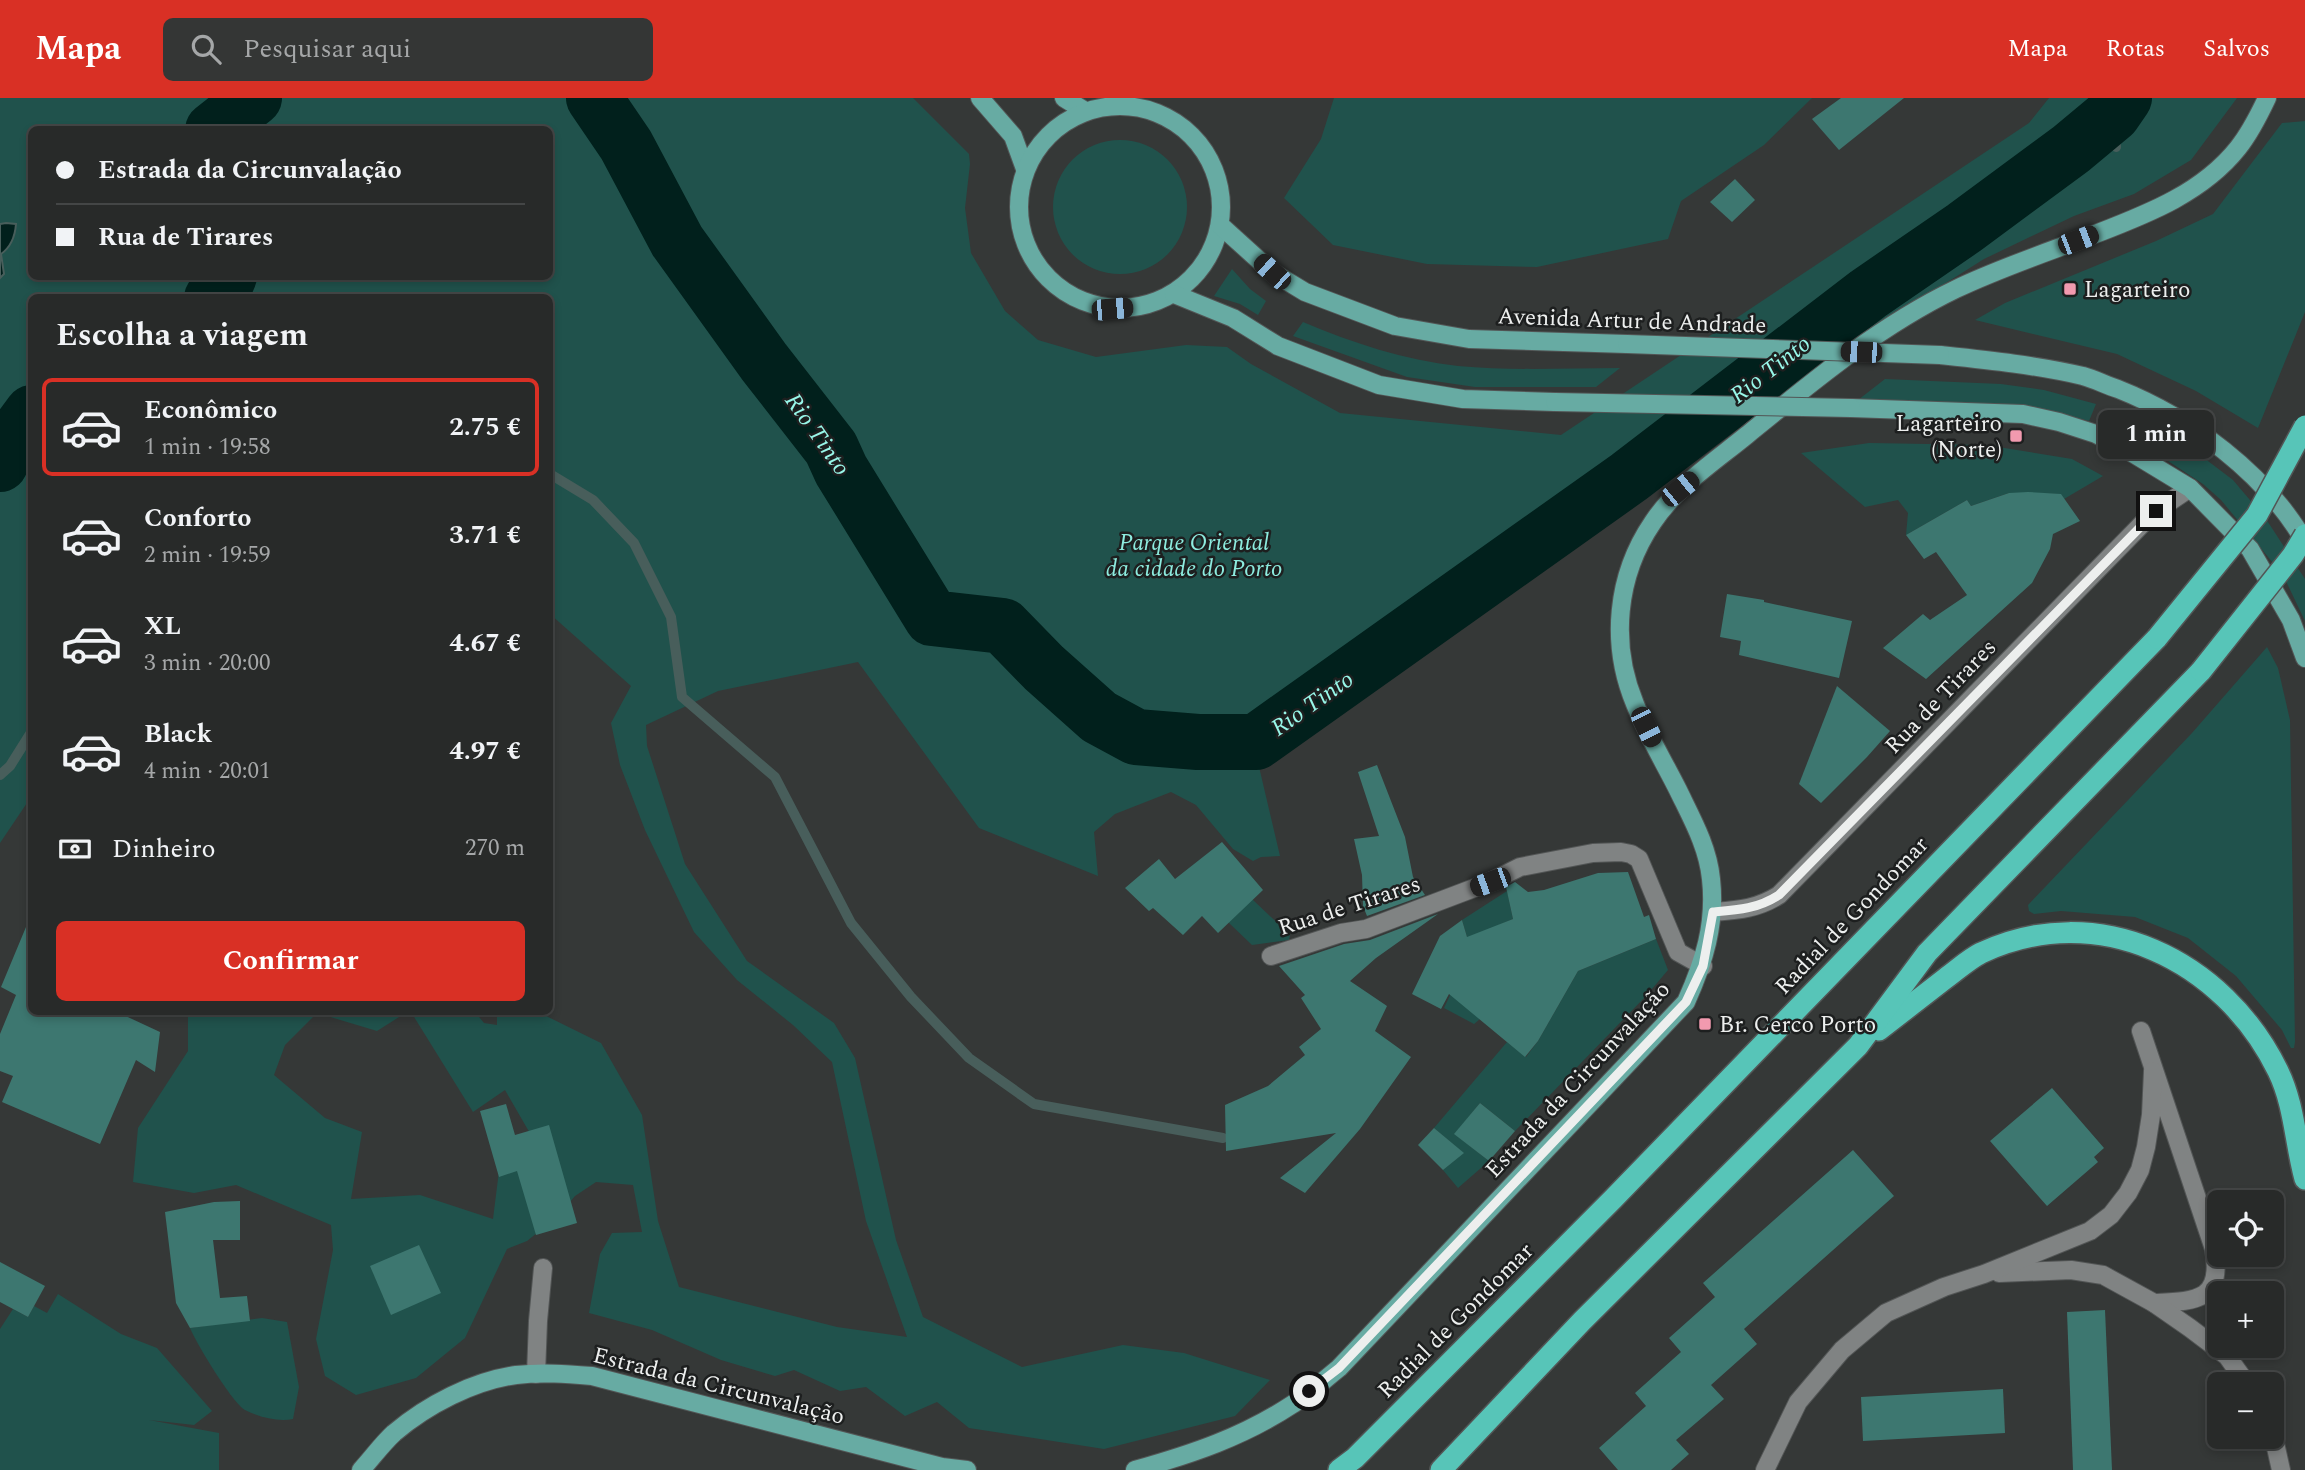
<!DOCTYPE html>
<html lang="pt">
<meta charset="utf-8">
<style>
body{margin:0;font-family:Spectral,serif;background:#343635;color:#f1f3f6;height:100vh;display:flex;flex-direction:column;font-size:26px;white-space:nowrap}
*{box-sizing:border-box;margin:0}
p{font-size:23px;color:#a5a7a8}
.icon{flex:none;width:38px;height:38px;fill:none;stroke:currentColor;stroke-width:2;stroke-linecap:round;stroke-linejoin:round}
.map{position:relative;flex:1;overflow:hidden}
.sheet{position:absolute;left:28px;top:196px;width:525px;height:721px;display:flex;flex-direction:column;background:#282a29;border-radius:10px;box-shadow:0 4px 10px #0003,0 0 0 2px #444646}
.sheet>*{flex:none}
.banner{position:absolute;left:28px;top:28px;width:525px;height:154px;border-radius:10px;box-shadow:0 4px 10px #0003,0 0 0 2px #444646;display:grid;align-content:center;height:154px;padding:0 28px;background:#282a29}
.tools{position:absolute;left:2207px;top:1092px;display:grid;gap:14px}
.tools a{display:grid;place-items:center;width:77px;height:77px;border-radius:10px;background:#282a29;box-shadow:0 4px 10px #0003,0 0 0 2px #444646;font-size:35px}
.end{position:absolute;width:32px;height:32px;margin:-16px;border:9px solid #edefee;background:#111;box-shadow:0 0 0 4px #111}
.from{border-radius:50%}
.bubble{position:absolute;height:49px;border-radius:10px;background:#282a29;box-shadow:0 4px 10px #0003,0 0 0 2px #444646;font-size:23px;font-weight:700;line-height:49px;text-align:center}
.car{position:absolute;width:21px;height:42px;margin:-21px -10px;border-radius:9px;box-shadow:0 0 5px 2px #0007;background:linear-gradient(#222 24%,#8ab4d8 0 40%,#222 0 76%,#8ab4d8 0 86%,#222 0)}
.banner b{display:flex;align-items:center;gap:24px;height:66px;font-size:26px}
.banner b+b{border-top:2px solid #444646}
.banner i{width:18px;height:18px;background:#f1f3f6}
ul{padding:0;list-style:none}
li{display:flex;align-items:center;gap:21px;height:98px;margin:0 14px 10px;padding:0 14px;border:4px solid transparent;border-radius:10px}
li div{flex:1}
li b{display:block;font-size:26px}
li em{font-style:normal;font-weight:700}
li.current{border-color:#d93025}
li>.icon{width:63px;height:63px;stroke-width:1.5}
h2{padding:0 28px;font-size:32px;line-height:84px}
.pay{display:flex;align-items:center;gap:18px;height:77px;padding:0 28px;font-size:26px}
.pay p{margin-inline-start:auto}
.action{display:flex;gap:14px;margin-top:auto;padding:14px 28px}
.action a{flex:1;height:80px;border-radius:10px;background:#d93025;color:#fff;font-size:28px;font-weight:700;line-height:80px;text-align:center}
header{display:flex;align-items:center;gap:42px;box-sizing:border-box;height:98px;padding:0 35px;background:#d93025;color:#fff}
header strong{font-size:33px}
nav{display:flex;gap:38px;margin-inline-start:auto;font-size:24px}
.search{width:490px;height:63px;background:#343635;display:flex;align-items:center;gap:18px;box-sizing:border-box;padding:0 24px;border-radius:10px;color:#a5a7a8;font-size:26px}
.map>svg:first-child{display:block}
</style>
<header>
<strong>Mapa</strong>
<div class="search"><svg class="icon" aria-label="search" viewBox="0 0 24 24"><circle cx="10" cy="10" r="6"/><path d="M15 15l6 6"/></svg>Pesquisar aqui</div>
<nav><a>Mapa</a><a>Rotas</a><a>Salvos</a></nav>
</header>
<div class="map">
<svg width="2305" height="1372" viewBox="0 0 2305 1372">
<rect width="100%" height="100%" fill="#353837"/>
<g fill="#20524c" fill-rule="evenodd">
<path d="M0 0H913L969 56 970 66 965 110 971 155 1005 213 1038 242 1096 259 1186 247 1227 249 1251 266 1340 315 1561 337 2029 25 2049 0H2237L2191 62 2134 96 2074 118 1984 161 1659 366 1366 579 1256 656 1280 758 1261 759 1253 763 1233 751 1196 707 1171 694 1115 716 1094 734 1098 778 979 730 858 564 718 593 646 627 647 648 685 766 747 863 834 925 855 960 896 1142 923 1219 1022 1269 1123 1247 1184 1255 1270 1282 1235 1318 1104 1351 969 1330 937 1304 905 1318 866 1289 840 1293 794 1272 775 1278 721 1262 652 1232 589 1215 600 1156 612 1135 642 1134 633 1087 596 1084 575 1098 558 1118 527 1143 507 1151 465 1240 416 1280 356 1297 325 1278 316 1241 333 1152 331 1127 236 1087 194 1095 133 1084 138 1030 188 953V914H407L377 933 317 915 285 947 274 977 325 1020 362 1034 351 1101 420 1097 493 1121 500 1065 535 1044 505 992 473 1014 411 914H475L484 925 497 927V914H538L601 945 642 1017 658 1123 679 1189 837 1229 907 1239 866 1123 832 964 793 927 737 882 694 834 645 732 620 667 611 625 631 588 550 516V200H32L31 699 0 745ZM32 32H550V178H32Z"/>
<polygon points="1334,0 1812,0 1764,47 1681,103 1668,141 1537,169 1427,166 1333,147 1284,100 1321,41"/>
<polygon points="2305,23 2305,214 2258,330 2196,293 2117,256 1975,222 2005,205 2156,143 2213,116 2282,25"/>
<circle cx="1120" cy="109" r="67"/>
<polygon points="1232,171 1250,191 1266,203 1258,217 1240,206 1214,198"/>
<path d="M1303 224C1353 245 1404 262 1458 268 1511 273 1566 270 1620 270L1596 289H1475L1407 279 1293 238Z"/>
<polygon points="1885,281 2001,286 2044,292 2096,306 2089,323 2039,310 1998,306 1858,302"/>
<polygon points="2136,319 2204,360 2233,382 2266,421 2305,481 2305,523 2283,477 2221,402 2203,386 2150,351 2127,340"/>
<polygon points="1869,345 1986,347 2072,361 2103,378 2064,401 2060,396 2009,395 1971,408 1967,402 1906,437 1908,415 1898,402 1865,409 1801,355"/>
<polygon points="2267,549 2278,570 2290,622 2295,944 2294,950 2291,950 2282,932 2236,878 2188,840 2135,819 2061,813 2034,816 2029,813 2028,807 2192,635"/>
<polygon points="1507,793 1513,821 1499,827 1511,875 1480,921 1474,926 1444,910 1471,853 1462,822"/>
<polygon points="1252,801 1290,837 1289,842 1252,847 1228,824"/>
<polygon points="1656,841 1668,872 1646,898 1515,1033 1480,1005 1455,1036 1489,1063 1458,1090 1443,1072 1463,1055 1434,1030 1507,944 1526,959 1538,943 1578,873"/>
<polygon points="58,1196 121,1236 157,1250 212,1313 194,1327 149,1322 219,1335 219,1372 0,1372 0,1231 13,1211 28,1219 34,1208 47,1215"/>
<path d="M262 1220 287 1224 299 1289 293 1321C278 1324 259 1319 245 1312 233 1306 196 1245 190 1230Z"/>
</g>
<path fill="#01201c" stroke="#485e5b" stroke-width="2" d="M6 125 16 126C15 139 11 149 1 156L4 176 0 180V126Z"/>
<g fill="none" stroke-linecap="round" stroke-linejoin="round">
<g stroke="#485e5b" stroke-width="10">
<polyline points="2113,16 2116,49"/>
<polyline points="550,376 593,402 634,445 671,519 682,599 775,679 851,825 911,899 969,960 1034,1006 1223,1040"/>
<polyline points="0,677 10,668 32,633"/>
</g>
<g stroke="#01201c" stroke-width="56">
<polyline points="594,0 626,47 677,143 764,264 831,350 841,372 932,520 1003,528 1044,570 1099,619 1136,639 1198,644 1256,644 1629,379 1868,196 1964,130 2071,51 2113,16 2124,0"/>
<polyline points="213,32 254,0"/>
<polyline points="212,200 226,185 229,178"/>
<polyline points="0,366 10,345 32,315"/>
</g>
</g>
<g fill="#3d7770">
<polygon points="1841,0 1904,0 1839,52 1812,21"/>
<polygon points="1735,81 1755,102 1732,124 1710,104"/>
<polygon points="2028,394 2061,396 2080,423 2053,436 2050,451 2032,485 1926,581 1883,550 1923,516 1930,522 1967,497 1936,454 1924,461 1906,437 1967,402 1971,408 2009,395"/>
<polygon points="1727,496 1764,502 1764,504 1852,523 1839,580 1739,557 1741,543 1720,539"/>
<polygon points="1837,588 1890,633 1867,659 1821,705 1799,686"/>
<polygon points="1377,667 1405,739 1413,779 1425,797 1367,818 1363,808 1362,777 1354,741 1379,738 1358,674"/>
<polygon points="1222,744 1263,792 1218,835 1202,818 1183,837 1153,810 1149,813 1125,790 1159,761 1175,781"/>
<polygon points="1628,774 1644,819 1649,817 1656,841 1578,873 1538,943 1525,959 1449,896 1441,911 1412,896 1440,838 1462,822 1467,839 1513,821 1506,789 1515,784 1528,794 1544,792 1598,775"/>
<polygon points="1438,816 1376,860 1350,883 1387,908 1375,933 1411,959 1360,1031 1305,1095 1280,1080 1336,1035 1226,1053 1225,1007 1268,988 1305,957 1299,949 1321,931 1301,900 1305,897 1279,868 1344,846 1370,842"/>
<polygon points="31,817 32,914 117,914 160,934 155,974 136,962 100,1046 2,1004 13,978 0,973 0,936 16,897 1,889"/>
<polygon points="2052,990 2104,1050 2094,1059 2098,1064 2047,1108 1990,1043"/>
<polygon points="1480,1005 1515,1033 1489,1063 1454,1036"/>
<polygon points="506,1006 515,1037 549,1027 577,1125 536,1137 517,1073 499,1079 480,1013"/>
<polygon points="1434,1030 1464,1055 1443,1072 1418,1047"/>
<polygon points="1853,1052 1894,1098 1744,1231 1757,1246 1711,1287 1724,1301 1676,1342 1689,1356 1671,1372 1618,1372 1599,1350 1646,1308 1635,1295 1681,1254 1669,1240 1715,1199 1703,1185"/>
<polygon points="240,1103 240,1142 213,1142 220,1200 247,1198 250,1223 190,1230 176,1205 165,1114 214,1104"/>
<polygon points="419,1147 441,1195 391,1217 370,1168"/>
<polygon points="0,1164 45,1188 28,1219 0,1204"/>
<polygon points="2105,1212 2112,1372 2073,1372 2067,1214"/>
<polygon points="2003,1291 2005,1335 1863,1343 1861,1299"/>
</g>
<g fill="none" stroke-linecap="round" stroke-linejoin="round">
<g stroke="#525555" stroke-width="20">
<g id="minor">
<path d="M1713 814C1738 812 1757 811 1779 797L2144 424 2156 413 2190 390"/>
<polyline points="1271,858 1341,835 1366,831 1490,784 1520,769 1593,755 1621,754 1631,756 1639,761 1678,854 1703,868"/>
<path d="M2141 933 2214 1151C2223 1203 2197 1203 2154 1205"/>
<polyline points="1999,1175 2071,1172 2103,1177 2154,1205 2190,1230 2227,1258 2247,1286"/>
<polyline points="536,1276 538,1223 543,1170"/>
<polyline points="2272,1332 2281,1372"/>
<polyline points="1765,1372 1798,1304 1842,1252 1886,1215 1944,1189 1984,1176 2090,1133 2111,1117 2128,1095 2140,1072 2146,1049 2151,1017 2153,973"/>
</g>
</g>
<g stroke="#525555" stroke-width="20">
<g id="major">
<polyline points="980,0 1013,38 1025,71"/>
<polyline points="1064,0 1085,13"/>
<circle cx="1120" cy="109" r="101"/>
<polyline points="1220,127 1272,174 1305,194 1395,228 1469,241 1627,246"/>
<polyline points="1174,196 1233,220 1278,248 1379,287 1463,301 1555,304"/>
<path d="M1940 257C1987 262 2036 267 2083 278 2094 281 2106 287 2118 291 2191 320 2265 375 2305 444"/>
<polyline points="1851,310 2023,316 2059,324 2096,336 2129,353 2190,390 2250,451 2291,522 2305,560"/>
<path d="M361 1372C372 1360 382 1346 394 1335 427 1307 473 1283 516 1277 542 1274 567 1276 592 1278L942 1369 967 1372"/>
<path d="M1135 1372C1192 1356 1243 1339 1293 1306 1309 1296 1324 1282 1339 1270L1686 904C1704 864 1716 826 1711 781 1708 749 1692 721 1678 692 1664 664 1647 636 1635 606 1610 546 1616 478 1653 424 1677 388 1714 364 1747 337 1812 284 1879 228 1956 191 2002 169 2051 153 2098 135 2150 115 2203 94 2238 50 2250 35 2259 17 2267 0"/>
</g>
</g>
<g stroke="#525555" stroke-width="24">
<g id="highway">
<path d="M1879 932C1901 915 1924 897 1946 880 1957 872 1969 861 1981 855 2098 800 2224 862 2278 973 2295 1008 2295 1045 2305 1081"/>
<polyline points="1339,1372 1355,1360 1613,1101 2157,540"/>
<polyline points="1441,1372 1582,1223 1858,948 1927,855 2201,573"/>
</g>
</g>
<use href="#minor" stroke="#808383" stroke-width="18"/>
<use href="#major" stroke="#67aba3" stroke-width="18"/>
<use href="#highway" stroke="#57c5b8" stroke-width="21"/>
<g stroke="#525555" stroke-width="20" stroke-linecap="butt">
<g id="major-bridge">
<polyline points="1627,246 1940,257"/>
<polyline points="1555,304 1851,310"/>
</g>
</g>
<g stroke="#525555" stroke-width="24" stroke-linecap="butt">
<g id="highway-bridge">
<polyline points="2157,540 2257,417 2305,328"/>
<polyline points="2201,573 2293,457 2305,437"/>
</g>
</g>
<use href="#major-bridge" stroke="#67aba3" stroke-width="18"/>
<use href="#highway-bridge" stroke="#57c5b8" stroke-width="21"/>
</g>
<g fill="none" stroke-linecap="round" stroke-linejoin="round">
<path stroke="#edefee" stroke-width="9" d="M1309 1293 1339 1270 1686 904 1703 868 1713 814C1738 812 1757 811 1779 797L2156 413"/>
</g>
<g fill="#f29aaf" stroke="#1d1f1f" stroke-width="2.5">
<rect x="2063" y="184" width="14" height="14" rx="3.5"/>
<rect x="2009" y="331" width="14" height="14" rx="3.5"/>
<rect x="1698" y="919" width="14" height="14" rx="3.5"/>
</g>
<g text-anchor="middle" stroke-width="5" stroke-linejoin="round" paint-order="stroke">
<g font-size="23" fill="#edefee" stroke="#1d1f1f" text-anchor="start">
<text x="2084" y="199">Lagarteiro</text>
<text x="2002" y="333" text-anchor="end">Lagarteiro<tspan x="2002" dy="26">(Norte)</tspan></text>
<text x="1719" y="934">Br. Cerco Porto</text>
</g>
<g font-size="23" fill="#edefee" stroke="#1d1f1f">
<text transform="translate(1632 222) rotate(2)" y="8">Avenida Artur de Andrade</text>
<text transform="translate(1940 598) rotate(-46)" y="8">Rua de Tirares</text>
<text transform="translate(1349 807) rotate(-18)" y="8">Rua de Tirares</text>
<text transform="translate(1851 817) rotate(-46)" y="8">Radial de Gondomar</text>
<text transform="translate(1577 981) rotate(-47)" y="8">Estrada da Circunvalação</text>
<text transform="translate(1455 1222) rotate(-45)" y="8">Radial de Gondomar</text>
<text transform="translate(719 1287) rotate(14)" y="8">Estrada da Circunvalação</text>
</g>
<g font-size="23" font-style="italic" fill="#8decdf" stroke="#1d1f1f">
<text x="1194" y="452">Parque Oriental<tspan x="1194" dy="26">da cidade do Porto</tspan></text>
</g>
<g font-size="24" font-style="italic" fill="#98f7e9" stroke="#1d1f1f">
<text transform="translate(1770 271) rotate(-38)" y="8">Rio Tinto</text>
<text transform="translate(818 336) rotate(55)" y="8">Rio Tinto</text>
<text transform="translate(1312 605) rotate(-35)" y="8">Rio Tinto</text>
</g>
</g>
</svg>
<div class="tools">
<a><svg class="icon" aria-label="locate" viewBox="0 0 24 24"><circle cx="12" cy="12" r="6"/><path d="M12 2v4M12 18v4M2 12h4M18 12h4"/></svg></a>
<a>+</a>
<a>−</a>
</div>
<i class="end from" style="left:1309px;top:1293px"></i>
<i class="end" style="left:2156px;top:413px"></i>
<div class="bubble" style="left:2098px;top:312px;width:116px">1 min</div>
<i class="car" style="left:2078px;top:142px;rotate:69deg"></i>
<i class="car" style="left:1272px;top:174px;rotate:312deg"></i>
<i class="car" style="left:1112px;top:211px;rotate:85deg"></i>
<i class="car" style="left:1861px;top:254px;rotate:272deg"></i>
<i class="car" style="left:1680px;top:391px;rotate:51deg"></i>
<i class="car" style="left:1646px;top:629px;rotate:154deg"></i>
<i class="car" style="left:1490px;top:784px;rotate:250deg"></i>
<div class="banner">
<b><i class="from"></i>Estrada da Circunvalação</b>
<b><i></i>Rua de Tirares</b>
</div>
<section class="sheet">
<h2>Escolha a viagem</h2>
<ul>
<li class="current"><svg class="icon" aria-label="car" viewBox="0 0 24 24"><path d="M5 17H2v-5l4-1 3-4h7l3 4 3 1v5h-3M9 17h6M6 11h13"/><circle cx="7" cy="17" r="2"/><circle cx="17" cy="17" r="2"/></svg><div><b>Econômico</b><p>1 min · 19:58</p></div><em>2.75 €</em></li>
<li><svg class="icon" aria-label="car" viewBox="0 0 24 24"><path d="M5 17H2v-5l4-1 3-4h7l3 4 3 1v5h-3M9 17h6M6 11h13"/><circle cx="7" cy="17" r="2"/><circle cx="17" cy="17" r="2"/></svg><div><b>Conforto</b><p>2 min · 19:59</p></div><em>3.71 €</em></li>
<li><svg class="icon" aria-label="car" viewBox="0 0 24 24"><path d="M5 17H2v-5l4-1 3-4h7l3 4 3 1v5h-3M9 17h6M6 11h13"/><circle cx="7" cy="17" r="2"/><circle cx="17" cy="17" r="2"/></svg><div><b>XL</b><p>3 min · 20:00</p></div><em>4.67 €</em></li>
<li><svg class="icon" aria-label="car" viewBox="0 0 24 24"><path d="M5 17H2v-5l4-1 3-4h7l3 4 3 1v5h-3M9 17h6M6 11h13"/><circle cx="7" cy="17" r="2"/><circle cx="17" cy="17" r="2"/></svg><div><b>Black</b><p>4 min · 20:01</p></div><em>4.97 €</em></li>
</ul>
<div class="pay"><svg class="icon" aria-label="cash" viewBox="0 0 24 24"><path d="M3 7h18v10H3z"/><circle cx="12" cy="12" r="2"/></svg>Dinheiro<p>270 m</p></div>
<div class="action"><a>Confirmar</a></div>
</section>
</div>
